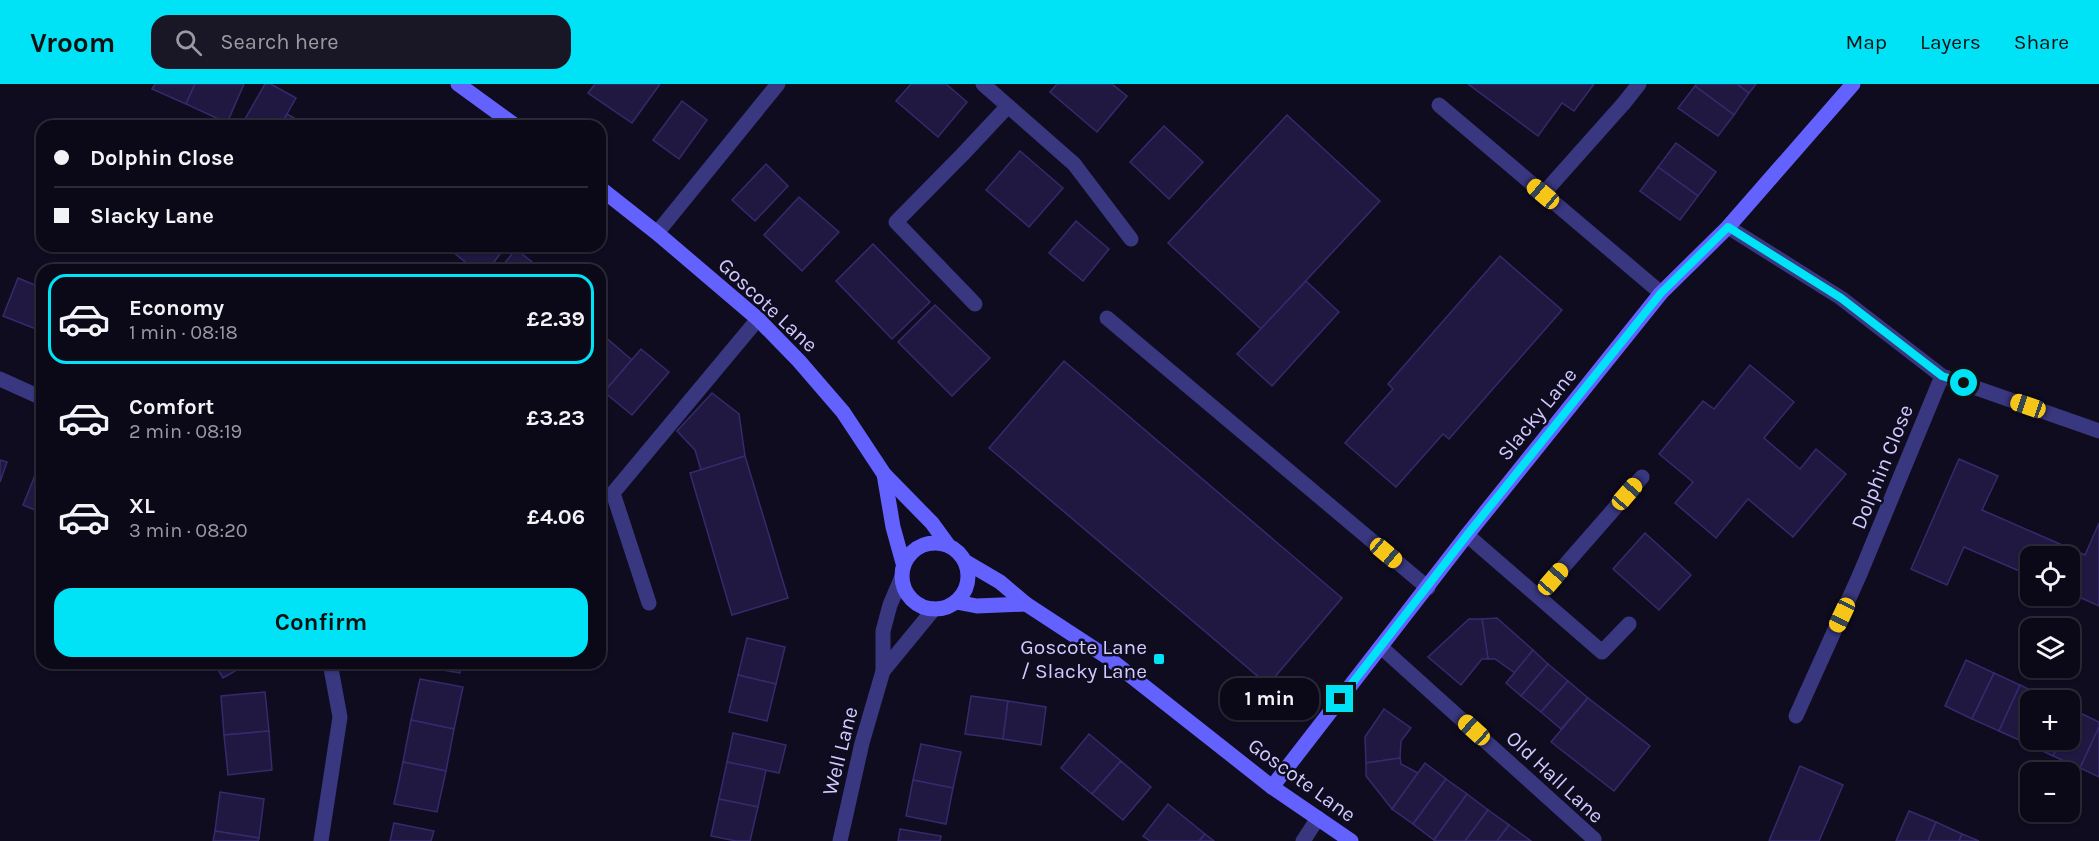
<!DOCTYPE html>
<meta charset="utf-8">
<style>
body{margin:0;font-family:Karla,sans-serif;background:#191725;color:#f1f3f6;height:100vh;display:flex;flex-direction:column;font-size:22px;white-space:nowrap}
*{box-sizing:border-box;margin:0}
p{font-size:20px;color:#9a9aa2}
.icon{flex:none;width:33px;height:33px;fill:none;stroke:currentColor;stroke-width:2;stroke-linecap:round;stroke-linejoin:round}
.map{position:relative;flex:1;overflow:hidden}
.side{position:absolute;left:36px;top:180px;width:570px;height:405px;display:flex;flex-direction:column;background:#0b0918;border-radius:18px;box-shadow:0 2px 4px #0004,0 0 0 2px #2b2a37}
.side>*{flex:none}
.guide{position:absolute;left:36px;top:36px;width:570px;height:132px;border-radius:18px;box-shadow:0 2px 4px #0004,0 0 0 2px #2b2a37;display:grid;align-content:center;height:132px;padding:0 18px;background:#0b0918}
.tools{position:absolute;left:2020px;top:462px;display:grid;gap:12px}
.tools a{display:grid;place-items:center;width:60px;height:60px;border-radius:12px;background:#0b0918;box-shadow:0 2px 4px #0004,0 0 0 2px #2b2a37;font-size:30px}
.end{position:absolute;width:27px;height:27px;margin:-14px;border:8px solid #00e3f6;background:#111;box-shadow:0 0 0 3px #111}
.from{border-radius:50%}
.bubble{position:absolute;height:42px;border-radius:18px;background:#0b0918;box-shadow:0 2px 4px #0004,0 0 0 2px #2b2a37;font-size:20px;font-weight:700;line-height:42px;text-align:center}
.car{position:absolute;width:18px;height:36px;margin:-18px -9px;border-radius:8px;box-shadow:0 0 4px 2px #0007;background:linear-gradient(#f5c518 24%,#345 0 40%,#f5c518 0 76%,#345 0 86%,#f5c518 0)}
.guide b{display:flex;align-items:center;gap:21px;height:57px;font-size:22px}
.guide b+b{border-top:2px solid #2b2a37}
.guide i{width:15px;height:15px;background:#f1f3f6}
ul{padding:10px 0 0;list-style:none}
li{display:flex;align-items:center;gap:18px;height:90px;margin:0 12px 9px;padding:0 6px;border:3px solid transparent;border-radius:18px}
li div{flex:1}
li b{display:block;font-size:22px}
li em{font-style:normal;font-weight:700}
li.current{border-color:#00e3f6}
li>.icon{width:54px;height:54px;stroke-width:1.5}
.action{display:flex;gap:12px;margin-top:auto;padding:12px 18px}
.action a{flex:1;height:69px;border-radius:18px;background:#00e3f6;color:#111;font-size:24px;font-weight:700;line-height:69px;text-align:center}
header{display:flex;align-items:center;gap:36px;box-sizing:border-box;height:84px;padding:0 30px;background:#00e3f6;color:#111}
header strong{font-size:28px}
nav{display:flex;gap:33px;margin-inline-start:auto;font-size:21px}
.search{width:420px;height:54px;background:#191725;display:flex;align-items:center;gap:15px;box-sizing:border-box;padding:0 21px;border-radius:18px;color:#9a9aa2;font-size:22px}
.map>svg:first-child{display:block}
</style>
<header>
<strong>Vroom</strong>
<div class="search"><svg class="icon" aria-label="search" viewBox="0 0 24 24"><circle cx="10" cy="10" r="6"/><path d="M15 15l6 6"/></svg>Search here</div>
<nav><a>Map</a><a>Layers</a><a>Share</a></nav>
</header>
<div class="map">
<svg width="2099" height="757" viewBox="0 0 2099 757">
<rect width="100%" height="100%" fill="#0f0c20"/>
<g fill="#201841" stroke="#362a6d" stroke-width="1.5">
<polygon points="155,0 195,0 186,20 152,5"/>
<polygon points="195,0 244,0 227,39 186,20"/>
<polygon points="265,0 271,0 296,14 280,42 241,42"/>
<polygon points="595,0 660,0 632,39 588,9"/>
<polygon points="911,0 946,0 967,18 938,53 896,17"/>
<polygon points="1057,0 1112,0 1127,12 1097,48 1050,8"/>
<polygon points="1468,0 1594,0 1574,27 1562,19 1538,52"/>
<polygon points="1696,0 1737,0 1749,9 1734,31 1695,2"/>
<polygon points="1737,0 1756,0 1749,9"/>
<polygon points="1695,2 1734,31 1718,52 1678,24"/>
<polygon points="682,17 707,36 679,75 653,56"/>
<polygon points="287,30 308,42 280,42"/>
<polygon points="1287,31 1380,117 1261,245 1168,159"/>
<polygon points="1164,42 1203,78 1169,115 1130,78"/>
<polygon points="1676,59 1716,88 1698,112 1658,83"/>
<polygon points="1020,67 1063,104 1029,143 986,106"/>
<polygon points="766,80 788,102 755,137 732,116"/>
<polygon points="1658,83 1698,112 1680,136 1640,107"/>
<polygon points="799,113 839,148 802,187 764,151"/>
<polygon points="1076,137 1109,165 1083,197 1049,169"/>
<polygon points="873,160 930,218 892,255 836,197"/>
<polygon points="444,162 458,162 453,168"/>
<polygon points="458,162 506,162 488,186 475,186 453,168"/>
<polygon points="516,165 542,186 499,186"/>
<polygon points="1500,172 1562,226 1449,355 1443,350 1396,403 1345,359 1393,305 1388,300"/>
<polygon points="18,194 42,204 42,229 36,245 3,232"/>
<polygon points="1306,197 1339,228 1272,302 1237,270"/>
<polygon points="935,221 990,274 952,312 898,258"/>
<polygon points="42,229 42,247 36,245"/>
<polygon points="604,252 632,276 604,308 600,304 600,257"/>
<polygon points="641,265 669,288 632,331 604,308"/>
<polygon points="1064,277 1342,514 1268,601 989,364"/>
<polygon points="1750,281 1794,318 1764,354 1800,385 1816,365 1846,390 1793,453 1748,415 1716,454 1675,419 1693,398 1659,370 1703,317 1714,325"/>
<polygon points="712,309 739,330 745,372 701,386 695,366 677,347"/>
<polygon points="745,372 788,514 732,531 690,389"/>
<polygon points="1959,375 1998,392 1982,426 2085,471 2099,439 2099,522 2070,509 2070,472 2031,472 2031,492 1964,463 1947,501 1911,485"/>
<polygon points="0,376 7,378 0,398"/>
<polygon points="38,384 42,386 42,429 23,421"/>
<polygon points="1645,449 1691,491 1659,526 1613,485"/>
<polygon points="1497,534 1533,566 1515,589 1495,575 1488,575 1482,535"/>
<polygon points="1469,535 1482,535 1488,575 1482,575 1461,601 1428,573"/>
<polygon points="747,554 785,563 776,600 738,591"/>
<polygon points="1533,566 1548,580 1521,612 1506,599"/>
<polygon points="1966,576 1994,589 1972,635 1945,622"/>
<polygon points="214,579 249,579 223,594"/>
<polygon points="419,579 461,579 460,589 419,582"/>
<polygon points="1548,580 1568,597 1541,628 1521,612"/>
<polygon points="1994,589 2020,601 1999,647 1972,635"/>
<polygon points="738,591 776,600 767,637 729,628"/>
<polygon points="420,595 463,603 454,645 411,636"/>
<polygon points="1568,597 1588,614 1561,645 1541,628"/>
<polygon points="2020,601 2047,614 2046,616 2031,616 2031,649 2026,659 1999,647"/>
<polygon points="265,608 269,647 224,651 221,612"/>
<polygon points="971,612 1008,617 1003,655 965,650"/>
<polygon points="1588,614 1650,662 1614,707 1551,658"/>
<polygon points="1008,617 1046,623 1041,661 1003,655"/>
<polygon points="1384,625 1411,644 1401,657 1400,674 1366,679 1365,653"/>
<polygon points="2074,626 2099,638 2099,643 2080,684 2053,672 2061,656 2070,656 2070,635"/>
<polygon points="411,636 454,645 446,687 403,678"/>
<polygon points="2099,643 2099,693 2080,684"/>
<polygon points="269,647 272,686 228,691 224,651"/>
<polygon points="733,649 786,661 779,689 727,678"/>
<polygon points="2031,649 2031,656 2061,656 2053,672 2026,659"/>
<polygon points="1089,650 1121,677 1092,710 1061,684"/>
<polygon points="921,660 961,668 953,704 913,696"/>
<polygon points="1400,674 1401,680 1418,689 1392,725 1366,692 1366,679"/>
<polygon points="1121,677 1151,703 1123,736 1092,710"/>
<polygon points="403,678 446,687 437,728 394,720"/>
<polygon points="727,678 766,686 758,723 719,715"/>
<polygon points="1425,679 1446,695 1413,740 1392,725"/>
<polygon points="1800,682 1843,701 1819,757 1769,757"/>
<polygon points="1446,695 1467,710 1434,756 1413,740"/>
<polygon points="913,696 953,704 946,740 906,732"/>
<polygon points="220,708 264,715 259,754 215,747"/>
<polygon points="1467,710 1488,726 1465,757 1436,757 1434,756"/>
<polygon points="719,715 758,723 750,757 736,757 711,752"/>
<polygon points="1168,720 1205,750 1199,757 1150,757 1143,752"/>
<polygon points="1488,726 1509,741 1497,757 1465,757"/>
<polygon points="1909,727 1936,738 1928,757 1896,757"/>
<polygon points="1936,738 1962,750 1959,757 1928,757"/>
<polygon points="394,739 434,747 431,757 390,757"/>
<polygon points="1509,741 1531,757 1497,757"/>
<polygon points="900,745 941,752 940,757 898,757"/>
<polygon points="215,747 259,754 258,757 213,757"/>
<polygon points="1205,750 1214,757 1199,757"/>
<polygon points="1962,750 1979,757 1959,757"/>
</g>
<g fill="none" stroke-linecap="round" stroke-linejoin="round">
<g stroke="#38377f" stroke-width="15">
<polyline points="1624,19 1639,0"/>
<polyline points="963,70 896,138 975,220"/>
<polyline points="1074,80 1131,155"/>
<polyline points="1107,234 1428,504"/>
<polyline points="1467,451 1602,568 1629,540"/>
<polyline points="1538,512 1642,393"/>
<polyline points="649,519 613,409 758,235"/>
<polyline points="1796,632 1860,490"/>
</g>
<g stroke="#38377f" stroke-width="15">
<polyline points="983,0 1074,80"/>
<polyline points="1439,21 1661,209"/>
<polyline points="963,70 1008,22"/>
<polyline points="1543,110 1624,19"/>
<polyline points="1728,143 1841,214 1942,292 2099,347"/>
<polyline points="657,149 778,0"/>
<polyline points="0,295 42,314"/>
<polyline points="1860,490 1942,292"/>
<polyline points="1381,563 1594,755 1593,757"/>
<polyline points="883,587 934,525"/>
<polyline points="321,757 340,633 330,579"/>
<polyline points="840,757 862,659 883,587 883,547 890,521 901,495"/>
<polyline points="1303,757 1318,734"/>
</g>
<g stroke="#6362ff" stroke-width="15">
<polyline points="458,0 516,42"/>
<polyline points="600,104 657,149 758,235 799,277 843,328 884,390 932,439 948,461"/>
<polyline points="884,390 893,443 903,479"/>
<circle cx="935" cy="492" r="33"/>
<polyline points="966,478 1000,498 1026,520 1107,573 1272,703 1351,757"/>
<polyline points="956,518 977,522 1026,520"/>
<polyline points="1272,703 1467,451 1661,209 1728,143 1853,0"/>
</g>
</g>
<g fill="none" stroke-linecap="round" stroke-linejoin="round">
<polyline stroke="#00e3f6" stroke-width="8" points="1340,615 1467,451 1661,209 1728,143 1841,214 1942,292 1964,299"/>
</g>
<rect fill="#00e3f6" stroke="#0f0c20" stroke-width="2" x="1153" y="569" width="12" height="12" rx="3"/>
<g text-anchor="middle" stroke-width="5" stroke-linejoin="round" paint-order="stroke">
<g font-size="21" fill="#d0cbff" stroke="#0f0c20">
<text transform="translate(768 221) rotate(43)" y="7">Goscote Lane</text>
<text transform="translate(1537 330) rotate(-51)" y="7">Slacky Lane</text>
<text transform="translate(1882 383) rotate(-68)" y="7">Dolphin Close</text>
<text transform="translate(840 667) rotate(-76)" y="7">Well Lane</text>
<text transform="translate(1555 693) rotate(43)" y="7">Old Hall Lane</text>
<text transform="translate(1302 696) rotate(36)" y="7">Goscote Lane</text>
</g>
<g font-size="21" fill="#d0cbff" stroke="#0f0c20" text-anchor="end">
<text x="1147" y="570">Goscote Lane<tspan x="1147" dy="24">/ Slacky Lane</tspan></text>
</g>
</g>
</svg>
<div class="tools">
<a><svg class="icon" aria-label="locate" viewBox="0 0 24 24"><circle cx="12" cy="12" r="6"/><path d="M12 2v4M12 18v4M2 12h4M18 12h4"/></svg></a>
<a><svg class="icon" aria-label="layers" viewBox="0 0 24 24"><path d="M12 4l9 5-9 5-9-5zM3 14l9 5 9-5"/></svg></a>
<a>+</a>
<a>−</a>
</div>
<i class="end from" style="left:1964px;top:299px"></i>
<i class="end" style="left:1340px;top:615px"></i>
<div class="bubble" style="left:1220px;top:594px;width:99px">1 min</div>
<i class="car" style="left:1543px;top:110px;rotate:310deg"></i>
<i class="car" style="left:2028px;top:322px;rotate:289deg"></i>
<i class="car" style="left:1627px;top:410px;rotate:41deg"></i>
<i class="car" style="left:1386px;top:469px;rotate:130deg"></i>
<i class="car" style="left:1553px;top:495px;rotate:41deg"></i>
<i class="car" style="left:1842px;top:531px;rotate:205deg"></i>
<i class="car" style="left:1474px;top:646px;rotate:312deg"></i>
<div class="guide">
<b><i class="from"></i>Dolphin Close</b>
<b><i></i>Slacky Lane</b>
</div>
<section class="side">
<ul>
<li class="current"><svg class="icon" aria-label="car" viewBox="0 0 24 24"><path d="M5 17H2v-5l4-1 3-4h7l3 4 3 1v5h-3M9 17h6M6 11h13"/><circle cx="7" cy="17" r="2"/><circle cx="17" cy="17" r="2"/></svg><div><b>Economy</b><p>1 min · 08:18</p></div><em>£2.39</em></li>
<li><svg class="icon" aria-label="car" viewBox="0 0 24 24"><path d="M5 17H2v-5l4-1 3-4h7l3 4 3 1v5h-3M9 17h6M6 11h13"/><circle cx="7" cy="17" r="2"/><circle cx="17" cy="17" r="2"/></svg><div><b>Comfort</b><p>2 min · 08:19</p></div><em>£3.23</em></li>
<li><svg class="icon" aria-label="car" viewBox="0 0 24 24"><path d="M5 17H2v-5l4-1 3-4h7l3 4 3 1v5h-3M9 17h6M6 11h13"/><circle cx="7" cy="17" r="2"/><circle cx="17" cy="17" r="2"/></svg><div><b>XL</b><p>3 min · 08:20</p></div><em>£4.06</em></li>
</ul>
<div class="action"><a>Confirm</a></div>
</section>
</div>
